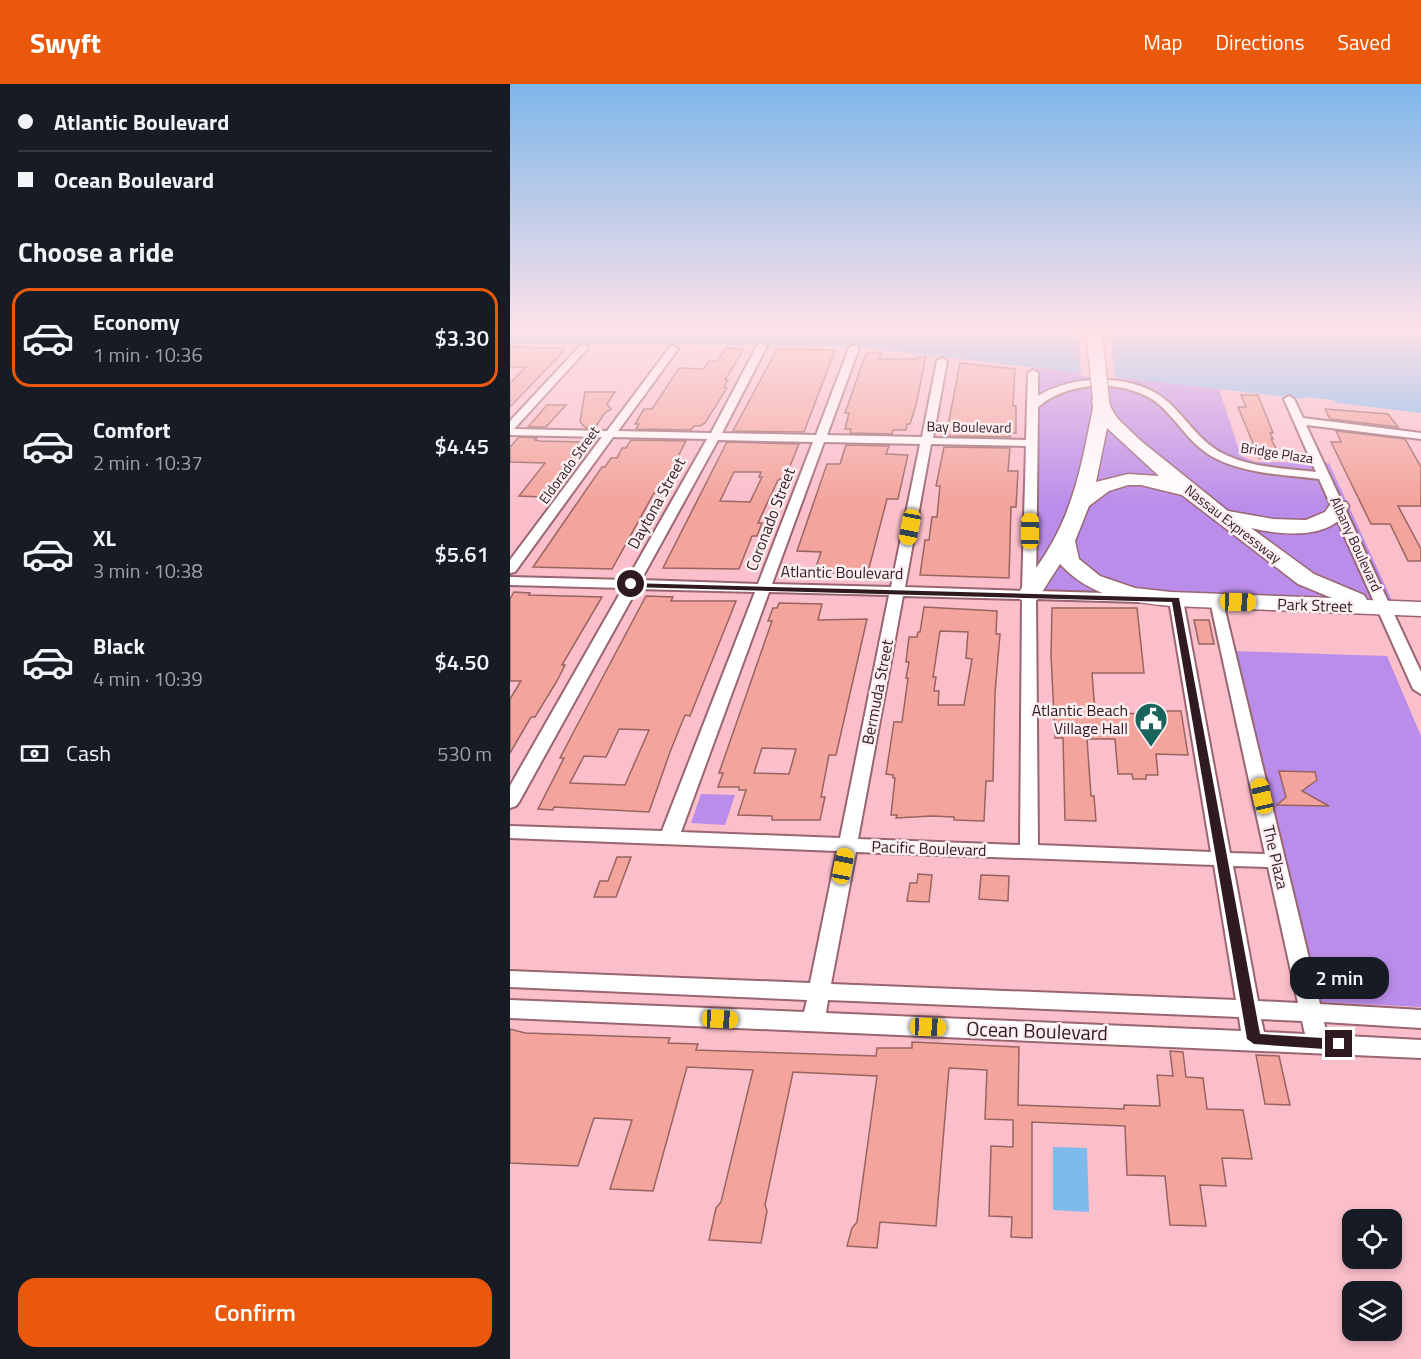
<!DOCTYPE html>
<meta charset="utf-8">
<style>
body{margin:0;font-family:"Titillium Web",sans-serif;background:#20242c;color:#f1f3f6;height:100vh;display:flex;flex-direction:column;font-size:22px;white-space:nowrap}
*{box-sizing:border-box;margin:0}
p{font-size:20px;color:#9ea1a6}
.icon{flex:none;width:33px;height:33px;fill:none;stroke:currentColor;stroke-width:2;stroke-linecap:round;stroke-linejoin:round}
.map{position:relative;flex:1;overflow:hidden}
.drawer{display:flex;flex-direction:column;background:#171b24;width:510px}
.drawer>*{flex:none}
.guide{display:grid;align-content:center;height:132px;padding:0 18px;background:#171b24}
.buttons{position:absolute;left:832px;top:1125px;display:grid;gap:12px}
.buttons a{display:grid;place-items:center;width:60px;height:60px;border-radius:12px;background:#171b24;box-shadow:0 3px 9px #0003;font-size:30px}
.end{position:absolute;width:27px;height:27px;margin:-14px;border:8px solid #2f1a1f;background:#fff;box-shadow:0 0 0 3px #fff}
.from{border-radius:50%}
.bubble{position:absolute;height:42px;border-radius:18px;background:#171b24;box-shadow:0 3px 9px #0003;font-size:20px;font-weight:600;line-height:42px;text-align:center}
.car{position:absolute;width:18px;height:36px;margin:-18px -9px;border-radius:8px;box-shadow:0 0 4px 2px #0007;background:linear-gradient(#f5c518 24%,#345 0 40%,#f5c518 0 76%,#345 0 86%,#f5c518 0)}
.guide b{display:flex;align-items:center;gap:21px;height:57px;font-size:22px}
.guide b+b{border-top:2px solid #363941}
.guide i{width:15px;height:15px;background:#f1f3f6}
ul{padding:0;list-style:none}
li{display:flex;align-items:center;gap:18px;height:99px;margin:0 12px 9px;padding:0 6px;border:3px solid transparent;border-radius:18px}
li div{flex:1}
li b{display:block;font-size:22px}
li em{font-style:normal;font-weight:600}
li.active{border-color:#ea580c}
li>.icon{width:54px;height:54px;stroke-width:1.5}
h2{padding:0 18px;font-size:27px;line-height:72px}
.pay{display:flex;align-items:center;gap:15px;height:66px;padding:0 18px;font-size:22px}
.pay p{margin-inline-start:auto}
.action{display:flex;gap:12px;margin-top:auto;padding:12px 18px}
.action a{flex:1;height:69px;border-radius:18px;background:#ea580c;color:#fff;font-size:24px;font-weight:600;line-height:69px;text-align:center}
header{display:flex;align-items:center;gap:36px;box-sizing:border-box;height:84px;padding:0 30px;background:#ea580c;color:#fff}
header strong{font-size:28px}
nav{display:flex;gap:33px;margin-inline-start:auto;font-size:21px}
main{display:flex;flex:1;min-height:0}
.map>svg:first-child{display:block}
</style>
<header>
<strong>Swyft</strong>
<nav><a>Map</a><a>Directions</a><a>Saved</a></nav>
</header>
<main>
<section class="drawer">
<div class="guide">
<b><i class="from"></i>Atlantic Boulevard</b>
<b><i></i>Ocean Boulevard</b>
</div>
<h2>Choose a ride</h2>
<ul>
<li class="active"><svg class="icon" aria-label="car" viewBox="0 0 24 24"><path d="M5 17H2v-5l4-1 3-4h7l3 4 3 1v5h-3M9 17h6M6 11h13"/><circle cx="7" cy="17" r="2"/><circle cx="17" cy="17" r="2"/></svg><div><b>Economy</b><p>1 min · 10:36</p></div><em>$3.30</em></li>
<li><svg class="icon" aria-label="car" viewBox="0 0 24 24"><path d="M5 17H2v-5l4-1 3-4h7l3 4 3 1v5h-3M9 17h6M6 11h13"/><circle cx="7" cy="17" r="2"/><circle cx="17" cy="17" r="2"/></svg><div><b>Comfort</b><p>2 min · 10:37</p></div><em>$4.45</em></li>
<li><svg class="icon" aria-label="car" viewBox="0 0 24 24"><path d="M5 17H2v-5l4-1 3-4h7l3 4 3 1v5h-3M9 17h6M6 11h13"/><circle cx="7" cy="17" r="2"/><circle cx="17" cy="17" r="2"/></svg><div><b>XL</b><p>3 min · 10:38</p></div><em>$5.61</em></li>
<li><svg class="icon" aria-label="car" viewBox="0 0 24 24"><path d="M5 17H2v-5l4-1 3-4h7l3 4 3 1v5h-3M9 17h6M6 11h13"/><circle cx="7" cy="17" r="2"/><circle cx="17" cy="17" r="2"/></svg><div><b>Black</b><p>4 min · 10:39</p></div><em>$4.50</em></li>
</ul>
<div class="pay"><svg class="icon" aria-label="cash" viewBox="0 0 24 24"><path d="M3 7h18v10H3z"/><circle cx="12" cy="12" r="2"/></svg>Cash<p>530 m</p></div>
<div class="action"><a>Confirm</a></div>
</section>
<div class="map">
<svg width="911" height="1275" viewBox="0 0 911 1275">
<rect width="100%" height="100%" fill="#fabfcb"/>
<g fill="#ba8dea">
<polygon points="523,284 709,305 731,372 745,378 819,379 885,523 519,511"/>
<polygon points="724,567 877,572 911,652 911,923 810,918"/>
<polygon points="191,710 225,711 215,741 181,739"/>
</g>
<g fill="#7fbaed">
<polygon points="0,244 911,244 911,329 827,319 823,316 793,313 794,315 337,262 0,260"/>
<polygon points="543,1063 577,1064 579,1128 543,1126"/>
</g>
<polygon fill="#fabfcb" points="568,244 599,244 599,249 603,249 603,252 600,252 606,296 571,292 568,251 562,251 561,248 568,248"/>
<g fill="#f3a49c" stroke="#98645f" stroke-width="1.5" fill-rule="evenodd">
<polygon points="0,263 54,264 51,267 54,267 0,323 0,299 16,283 0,283"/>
<polygon points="216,264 234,265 215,296 218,296 214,303 217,304 195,339 190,342 184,342 181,346 126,345 129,340 125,340 134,325 142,325 169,284 194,285 199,277 207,277"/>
<polygon points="267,265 325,266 294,348 223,347"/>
<polygon points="356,269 371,269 369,275 404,275 416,272 406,321 400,340 397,340 396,346 383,346 382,350 340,349 341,345 335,345 339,329 335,329"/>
<polygon points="450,279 505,285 503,322 506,322 506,349 501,349 500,353 436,352"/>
<polygon points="75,308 105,308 97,320 101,325 94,330 85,344 76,344 70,338"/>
<polygon points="731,311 748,311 763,349 760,349 763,355 761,355 768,368 763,368 767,374 749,374 728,323 736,323"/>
<polygon points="37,321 56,321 36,343 18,343"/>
<polygon points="815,325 878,330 888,343 820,335"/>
<polygon points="826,347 895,355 911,383 911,422 888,422 911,465 911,477 898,477 880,440 861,440 821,358 831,358"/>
<polygon points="9,353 27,354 25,356 30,357 73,358 32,413 9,412 35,379 0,378 0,363"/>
<polygon points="121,356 176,357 149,409 144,409 102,485 23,483 92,383 95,383 101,374 107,374 112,364 116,364"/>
<path d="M217 358 289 360 276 392 268 396 248 439H252L247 452H242L229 485 153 484ZM224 388H251L249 393H252L240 418 210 417Z"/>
<polygon points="336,361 379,362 376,370 398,371 388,415 377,415 358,488 304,489 311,468 287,467 317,380 330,380"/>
<polygon points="434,363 500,364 498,387 508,387 506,423 501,423 499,494 410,491 415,456 419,456 422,433 427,433 430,402 426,402"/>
<polygon points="4,508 20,509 19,511 92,513 52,581 55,581 47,597 25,633 21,633 0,669 0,615 11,597 0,597 0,515"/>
<path d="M136 512 163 513 161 517H226L180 632 175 631 160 668 139 728 44 723 43 726 28 725 54 674H50L63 649ZM109 645 139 646 115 701 60 699 74 672 96 673Z"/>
<path d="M269 519 312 520 308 536 357 535 326 671H319L311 713H315L310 736H262V732L228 731 236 706H229V703H208L213 689H209L262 537H258L263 524H267ZM252 664 286 665 279 690 244 689Z"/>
<path d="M414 523 487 527 486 550H490L485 609 483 697H476L474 737 444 736V733L422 732 386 734 387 731H381L385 694H383V691L376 690 384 638H392L398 594H396L399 578H396L399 553H407L408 548H410ZM430 547 458 548 456 574 462 575 454 621H428L429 607H424L426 593H423Z"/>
<polygon points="542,524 627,524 634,589 582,589 585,628 636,630 636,627 671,627 678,671 646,670 648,691 636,691 636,695 623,695 622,690 608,690 605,655 577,655 581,712 584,712 586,737 555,736 553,654 545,654 544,630 541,572"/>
<polygon points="684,536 699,536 704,560 689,560"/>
<polygon points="769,687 805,688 807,696 792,707 819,722 767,721 776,713"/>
<polygon points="107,773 121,773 106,813 84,813 90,797 98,797"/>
<polygon points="408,790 422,791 419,818 397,817 400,799 407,799"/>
<polygon points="471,791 499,792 498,817 469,815"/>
<polygon points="0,945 15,949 160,954 158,959 188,960 186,966 366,972 367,964 402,964 402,958 509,963 508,1021 614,1025 614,1021 650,1022 647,991 663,992 660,967 673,968 676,993 693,994 697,1025 733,1026 742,1075 712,1074 716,1102 690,1101 696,1142 660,1141 655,1092 617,1091 615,1042 522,1038 522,1154 501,1153 502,1133 479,1132 481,1062 503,1063 503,1036 475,1035 477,986 439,984 426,1142 370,1138 367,1164 337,1162 342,1144 347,1138 367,992 283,988 255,1121 257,1127 251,1159 199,1156 206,1124 211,1118 243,986 177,983 143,1107 100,1105 122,1036 84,1034 68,1082 0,1079"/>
<polygon points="746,971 769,972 780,1021 755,1020"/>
</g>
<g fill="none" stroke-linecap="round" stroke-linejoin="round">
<g stroke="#996570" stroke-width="4">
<path id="minor" d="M252 259 257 262 212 349 306 351 339 264 344 261 349 264 317 351 412 353 427 277 432 274 437 277 423 354 516 356 518 289 523 286 528 289V312C563 290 626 289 658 318 677 335 689 357 712 369 740 384 775 384 806 388L774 315 779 312 784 315 793 334 911 349V355L796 341 911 588V610L903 605 809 395C775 391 738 390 707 375 683 364 670 340 651 322 619 294 559 296 528 323L526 507 629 510 636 514 629 518 526 515 528 761 701 768 659 516 666 512 673 516 720 769 755 770 700 517 707 513 712 514 810 920 911 926V944L814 938 817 951 911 956V974L0 934V916L294 928 297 916 0 903V887L300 899 327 767 0 754V742L152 747 245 508 127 505 9 718 6 722 0 724V702L113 504 0 501V493L117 496 197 355 103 353 5 488 0 489V476L92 353 0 351V337L71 261H77V265L4 345 97 347 160 263 163 262 168 265 108 347 201 349 247 262ZM208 356 303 358 248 500 131 496ZM314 358 410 360 381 503 262 500ZM421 360 516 362 512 507 395 503ZM259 508 379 511 330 754 171 748ZM393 512 512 515 510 761 348 755ZM346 768 704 781 726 916 321 900ZM723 782 758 783 788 919 748 917ZM318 916 729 933 731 947 316 929ZM751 935 792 937 795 950 754 948Z"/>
</g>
<g stroke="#996570" stroke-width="3">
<path id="trunk" d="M591 310 597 311 601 324 608 335 631 357 718 427 763 435 796 436 815 428 822 418H836L839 422C836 427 833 434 828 437 806 455 766 450 741 444L804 490 854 511 857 516 911 518V532L661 522C619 518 580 513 550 480L527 516 519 518 511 516 507 511C519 493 533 476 543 457 566 416 574 369 583 324L582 315 585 311ZM597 344 649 392 618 390 586 398ZM631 401 672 411 788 500 822 514 661 508 625 504 590 492 569 475 565 457 579 422 599 407 618 401Z"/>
</g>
<use href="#minor" fill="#fff" fill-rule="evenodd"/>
<use href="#trunk" fill="#fff" fill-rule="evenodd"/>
<g stroke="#996570" stroke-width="18" stroke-linecap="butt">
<polyline id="trunk-bridge" points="584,249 591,315"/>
</g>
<use href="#trunk-bridge" stroke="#fff" stroke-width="16"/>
</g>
<linearGradient id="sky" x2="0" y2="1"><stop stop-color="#7eb6ea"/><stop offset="0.58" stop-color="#fde2e8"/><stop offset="1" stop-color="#fde2e8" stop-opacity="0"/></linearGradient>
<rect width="911" height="422" fill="url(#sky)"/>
<polygon fill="#2f1a1f" points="118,499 669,514 750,950 829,955 835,960 833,964 829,966 744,960 737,955 662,518 121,503 117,500"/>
<defs>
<g id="civic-pin" transform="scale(1.725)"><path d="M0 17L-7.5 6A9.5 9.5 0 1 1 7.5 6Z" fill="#19655d" stroke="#fbeff1"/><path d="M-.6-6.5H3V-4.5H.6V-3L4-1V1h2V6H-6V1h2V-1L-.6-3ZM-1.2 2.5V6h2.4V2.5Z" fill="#fff"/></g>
</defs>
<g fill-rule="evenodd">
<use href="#civic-pin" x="641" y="635"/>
</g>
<g text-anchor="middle" stroke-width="5" stroke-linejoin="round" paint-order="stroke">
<g font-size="14" fill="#2f1a1f" stroke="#fbeff1">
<text transform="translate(459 343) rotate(1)" y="5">Bay Boulevard</text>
<text transform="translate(767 369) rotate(9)" y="5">Bridge Plaza</text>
<text transform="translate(59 381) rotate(-54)" y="5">Eldorado Street</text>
<text transform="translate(723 440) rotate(38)" y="5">Nassau Expressway</text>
<text transform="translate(846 460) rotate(65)" y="5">Albany Boulevard</text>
</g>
<g font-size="16" fill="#2f1a1f" stroke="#fbeff1">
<text transform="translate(146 419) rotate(-61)" y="6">Daytona Street</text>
<text transform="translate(260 435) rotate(-69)" y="6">Coronado Street</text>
<text transform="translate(332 488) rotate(1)" y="6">Atlantic Boulevard</text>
<text transform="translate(805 521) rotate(2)" y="6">Park Street</text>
<text transform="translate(367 608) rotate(-79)" y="6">Bermuda Street</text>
<text transform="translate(419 764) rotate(2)" y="6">Pacific Boulevard</text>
<text transform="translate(766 773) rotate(77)" y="6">The Plaza</text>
</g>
<g font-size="16" fill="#2f1a1f" stroke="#fbeff1" text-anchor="end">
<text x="618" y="632">Atlantic Beach<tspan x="618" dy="18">Village Hall</tspan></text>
</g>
<g font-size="20" fill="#2f1a1f" stroke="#fbeff1">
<text transform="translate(527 947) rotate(2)" y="7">Ocean Boulevard</text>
</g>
</g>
</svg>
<div class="buttons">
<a><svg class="icon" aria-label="locate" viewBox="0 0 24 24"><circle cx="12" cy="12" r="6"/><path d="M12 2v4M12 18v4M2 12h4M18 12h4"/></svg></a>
<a><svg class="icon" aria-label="layers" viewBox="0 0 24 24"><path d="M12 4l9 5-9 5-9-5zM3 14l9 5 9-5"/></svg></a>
</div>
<i class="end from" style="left:121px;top:500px"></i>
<i class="end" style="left:829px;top:960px"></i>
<div class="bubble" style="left:780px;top:873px;width:99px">2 min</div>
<i class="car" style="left:400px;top:443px;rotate:191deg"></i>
<i class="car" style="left:520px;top:447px;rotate:1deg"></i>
<i class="car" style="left:728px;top:518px;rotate:92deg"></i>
<i class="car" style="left:752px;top:712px;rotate:347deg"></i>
<i class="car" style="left:333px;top:782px;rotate:11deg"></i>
<i class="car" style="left:210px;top:935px;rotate:93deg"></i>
<i class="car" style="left:418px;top:943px;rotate:92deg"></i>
</div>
</main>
